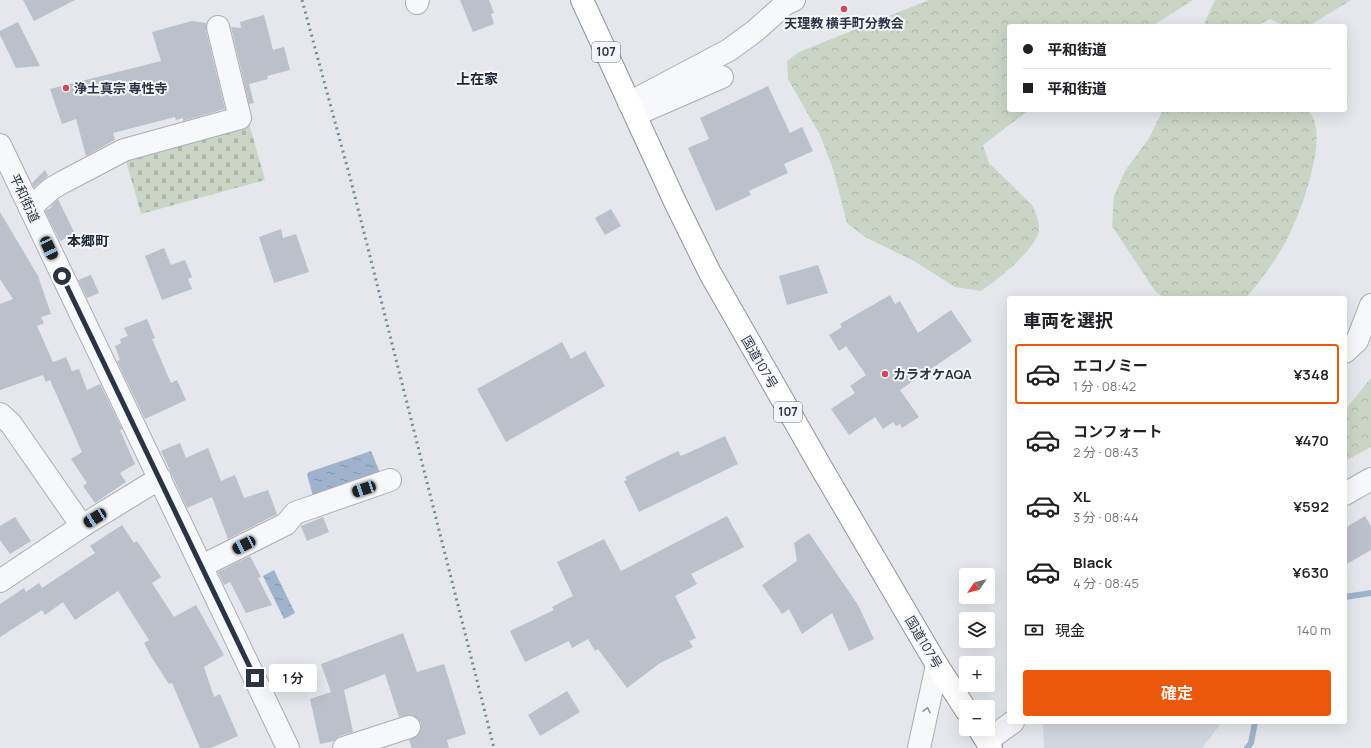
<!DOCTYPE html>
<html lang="ja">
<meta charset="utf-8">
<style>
body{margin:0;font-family:Manrope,"Noto Sans JP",sans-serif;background:#f6f6f6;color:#202124;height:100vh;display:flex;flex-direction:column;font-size:15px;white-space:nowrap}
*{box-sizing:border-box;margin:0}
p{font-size:13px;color:#757577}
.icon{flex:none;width:22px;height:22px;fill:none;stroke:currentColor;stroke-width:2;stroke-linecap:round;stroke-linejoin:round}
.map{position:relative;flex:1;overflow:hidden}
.side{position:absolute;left:1007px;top:296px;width:340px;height:428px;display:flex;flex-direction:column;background:#fff;border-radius:4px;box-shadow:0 4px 16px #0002}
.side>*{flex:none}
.banner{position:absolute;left:1007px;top:24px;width:340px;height:88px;border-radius:4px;box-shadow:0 4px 16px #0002;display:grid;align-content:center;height:88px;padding:0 16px;background:#fff}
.needle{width:26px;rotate:235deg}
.controls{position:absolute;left:959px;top:568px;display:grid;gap:8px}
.controls a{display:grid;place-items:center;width:36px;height:36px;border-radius:4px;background:#fff;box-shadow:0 4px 16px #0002;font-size:20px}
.end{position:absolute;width:18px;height:18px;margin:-9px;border:5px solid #2b3445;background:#fff;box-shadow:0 0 0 2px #fff}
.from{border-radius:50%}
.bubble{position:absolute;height:28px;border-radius:4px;background:#fff;box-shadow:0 4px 16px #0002;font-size:13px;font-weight:600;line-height:28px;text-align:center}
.car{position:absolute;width:12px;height:24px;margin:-12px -6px;border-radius:5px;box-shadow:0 0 3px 1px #0007;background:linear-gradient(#222 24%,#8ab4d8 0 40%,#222 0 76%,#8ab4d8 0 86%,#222 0)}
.banner b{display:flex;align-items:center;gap:14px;height:38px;font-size:15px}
.banner b+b{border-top:1px solid #e0e0e0}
.banner i{width:10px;height:10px;background:#202124}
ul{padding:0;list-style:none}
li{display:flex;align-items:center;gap:12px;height:60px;margin:0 8px 6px;padding:0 8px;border:2px solid transparent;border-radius:4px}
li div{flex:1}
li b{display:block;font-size:15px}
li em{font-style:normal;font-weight:600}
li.active{border-color:#ea580c}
li>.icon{width:36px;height:36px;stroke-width:1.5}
h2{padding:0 16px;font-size:18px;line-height:48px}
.pay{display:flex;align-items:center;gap:10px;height:44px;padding:0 16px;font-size:15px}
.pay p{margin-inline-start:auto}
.button{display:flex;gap:8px;margin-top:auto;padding:8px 16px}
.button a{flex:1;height:46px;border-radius:4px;background:#ea580c;color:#fff;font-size:16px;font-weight:600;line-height:46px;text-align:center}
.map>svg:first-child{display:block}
</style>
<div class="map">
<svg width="1371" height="748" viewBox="0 0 1371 748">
<defs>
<pattern id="forest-crowns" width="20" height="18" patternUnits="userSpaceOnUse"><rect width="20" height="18" fill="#c9d6c5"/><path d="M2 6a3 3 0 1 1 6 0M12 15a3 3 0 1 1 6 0" fill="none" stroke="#adb8ab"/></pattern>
<pattern id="cemetery-stones" width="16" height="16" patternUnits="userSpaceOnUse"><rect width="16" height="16" fill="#c9d6c5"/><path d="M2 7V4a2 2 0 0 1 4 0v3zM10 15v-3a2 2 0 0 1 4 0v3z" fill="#adb8ab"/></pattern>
<pattern id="water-ripples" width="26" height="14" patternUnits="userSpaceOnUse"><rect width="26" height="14" fill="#9fb4cc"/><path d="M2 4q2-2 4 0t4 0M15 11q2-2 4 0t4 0" fill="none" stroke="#8293a7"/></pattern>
</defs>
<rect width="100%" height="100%" fill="#e4e7ec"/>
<polygon fill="#d2d6de" points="1222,722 1202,748 1044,748 1043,722"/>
<g fill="url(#forest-crowns)">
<path d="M929 0H1193L1152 26H1009V110H1029L983 145 989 163 1032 205C1036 213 1039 220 1039 229 1038 248 997 280 981 291L955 287 914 261 865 237 847 223 833 169 820 135 788 79 787 61 799 52Z"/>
<polygon points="1215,0 1351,0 1309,26 1285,26 1270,19 1260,24 1261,26 1203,26"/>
<path d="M1163 110H1308C1310 113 1313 117 1314 120 1325 149 1299 217 1285 243 1276 260 1259 283 1246 298H1164L1155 291 1112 226 1114 196 1125 171 1149 138Z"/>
<polygon points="1371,378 1371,447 1345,461 1345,410"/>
</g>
<polygon fill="url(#cemetery-stones)" points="249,123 265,180 141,214 125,157"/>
<g fill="url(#water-ripples)">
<polygon points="371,451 381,475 313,496 307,475 309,472"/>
<polygon points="274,570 295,613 284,619 263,576"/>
</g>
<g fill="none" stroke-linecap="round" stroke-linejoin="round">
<g stroke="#9fb4cc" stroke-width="6">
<polyline points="1345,597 1371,593"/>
<polyline points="1247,748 1251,743 1255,722"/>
</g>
</g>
<g fill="#bbc0ca">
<polygon points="23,0 75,0 34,21"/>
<polygon points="460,0 489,0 494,13 491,14 494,24 473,32"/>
<polygon points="264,15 273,50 284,47 290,70 267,76 268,79 249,84 254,103 249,104 231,27 241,28 240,22"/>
<polygon points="192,21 206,23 206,30 225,109 183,121 183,118 176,120 175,117 113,133 115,140 86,156 76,119 62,124 50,89 161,61 152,32"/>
<polygon points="18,22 40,66 16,68 0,35 0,31"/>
<polygon points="768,86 790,133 802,127 813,151 784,164 788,173 749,191 751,195 716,211 688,148 709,139 700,118"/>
<polygon points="45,170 48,176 34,187 32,183"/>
<polygon points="58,199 75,234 60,241 45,211 52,207 51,206"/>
<polygon points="611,209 621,226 605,235 595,218"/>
<polygon points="0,212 38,276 51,314 41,317 44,323 37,326 53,362 66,357 72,371 79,369 87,390 100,384 122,429 120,430 135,464 120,473 126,482 95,503 83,486 87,483 71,459 82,452 50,380 46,382 43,375 0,390 0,304 13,299 0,279"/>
<polygon points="281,229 283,238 296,234 309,272 274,283 259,237"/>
<polygon points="164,248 171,265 185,260 192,277 188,279 192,289 162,300 145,256"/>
<polygon points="818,265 828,293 787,305 779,276"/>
<polygon points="91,275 99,293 87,298 78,280"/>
<polygon points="890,295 895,304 900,301 918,333 951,310 972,341 900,390 919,417 902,428 900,424 896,426 893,422 883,429 875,417 849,435 831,409 855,393 850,386 866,375 846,346 839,351 829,335 842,327 840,324"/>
<polygon points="147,319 155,338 152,339 171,383 177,380 186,400 145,419 117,361 120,360 115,346 121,343 120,339 128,336 124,328"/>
<polygon points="562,342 571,359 585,351 605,386 506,442 477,389"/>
<polygon points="725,436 738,464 639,512 624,481 627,480 625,477 678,451 681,456"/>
<polygon points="180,443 186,458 208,448 221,481 235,475 244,498 268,490 277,514 228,539 212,497 187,508 161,451"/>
<polygon points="727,516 744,547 691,574 697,584 675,596 696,638 689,641 693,647 660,663 627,688 598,649 595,651 588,639 572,648 569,641 525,662 510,631 554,610 552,607 573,596 557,562 604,539 621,571"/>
<polygon points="1365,516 1371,526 1371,550 1345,565 1345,528"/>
<polygon points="15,517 31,541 10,554 0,540 0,526"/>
<polygon points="323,517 329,532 307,541 301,526"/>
<polygon points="122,525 134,543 137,541 161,577 152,583 174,617 196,605 224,655 204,667 214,697 220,694 238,736 211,748 200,748 172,683 169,684 152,658 144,643 149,640 118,591 75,620 63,602 45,615 42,610 0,637 0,604 24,588 26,592 39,583 42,588 95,553 90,546"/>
<polygon points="809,533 858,605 874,639 849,651 832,613 802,634 789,609 782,614 762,585 797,561 794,543"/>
<polygon points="250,556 261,577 258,578 272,605 246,613 230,582 224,585 218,572"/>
<polygon points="403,633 417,672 444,664 466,734 447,740 449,748 412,748 409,740 418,735 421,729 421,723 417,718 412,715 399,717 385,674 344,690 353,732 340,736 334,741 320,744 310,699 331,692 321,664"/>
<polygon points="567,691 580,712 540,736 528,715"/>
</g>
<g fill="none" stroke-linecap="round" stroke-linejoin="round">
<g stroke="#a9aeb7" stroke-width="24">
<g id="minor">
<polyline points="417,3 418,0"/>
<polyline points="629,103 729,50 755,31 785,4 794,0"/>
<polyline points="637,114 722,77"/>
<polyline points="0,145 288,748"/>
<polyline points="30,208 51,189 63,182 124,150 240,118 218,27"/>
<polyline points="1345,352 1357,341 1371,305"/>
<polyline points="0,414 11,424 82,526"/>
<polyline points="1345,494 1371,479"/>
<polyline points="202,566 286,524 295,513 390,480"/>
<polyline points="0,581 82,526 160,478"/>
<polyline points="987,741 1013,722"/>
<polyline points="344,748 409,727"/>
<polyline points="919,748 937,665"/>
</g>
</g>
<g stroke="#8b94a3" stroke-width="24">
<g id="highway">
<polyline points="582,0 676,204 710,273 822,469 937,665 966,710"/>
<polyline points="979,729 991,748"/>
</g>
</g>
<use href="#minor" stroke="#f7f8fa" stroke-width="22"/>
<use href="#highway" stroke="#fff" stroke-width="22"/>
<polyline stroke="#7d8696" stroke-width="3" stroke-dasharray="2 4" stroke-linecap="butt" points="302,0 351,181 494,748"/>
</g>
<defs><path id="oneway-chevron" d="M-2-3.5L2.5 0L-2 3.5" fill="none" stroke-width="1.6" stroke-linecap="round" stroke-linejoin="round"/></defs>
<use stroke="#9196a0" href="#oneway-chevron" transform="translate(927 710) rotate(-78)"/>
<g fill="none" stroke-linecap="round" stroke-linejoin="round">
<polyline stroke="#2b3445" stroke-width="5" points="62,276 255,678"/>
</g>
<g fill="#d1495b" stroke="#f4f6f9" stroke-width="1.5">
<circle cx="844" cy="9" r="4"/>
<circle cx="66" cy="88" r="4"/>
<circle cx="885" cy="374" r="4"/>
</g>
<g text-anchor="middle" stroke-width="4" stroke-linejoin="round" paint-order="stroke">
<g fill="#f4f6f9" stroke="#676e7b" stroke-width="1">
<rect x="592" y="42" width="28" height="20" rx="3"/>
<rect x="774" y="402" width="28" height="20" rx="3"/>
</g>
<g font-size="12" font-weight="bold" fill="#2b3445">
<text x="606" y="56">107</text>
<text x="788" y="416">107</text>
</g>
<g font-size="13" font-weight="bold" fill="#2b3445" stroke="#f4f6f9" text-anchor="start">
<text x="844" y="28" text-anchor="middle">天理教 横手町分教会</text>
<text x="74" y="93">浄土真宗 専性寺</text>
<text x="893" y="379">カラオケAQA</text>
</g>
<g font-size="13" fill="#2b3445" stroke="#f4f6f9">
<text transform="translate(25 198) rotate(65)" y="5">平和街道</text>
<text transform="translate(760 362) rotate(60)" y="5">国道107号</text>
<text transform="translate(924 642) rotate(59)" y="5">国道107号</text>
</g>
<g font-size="14" font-weight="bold" fill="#1d2536" stroke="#f4f6f9">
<text x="477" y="84">上在家</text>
<text x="88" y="246">本郷町</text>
</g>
</g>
</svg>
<div class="controls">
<a><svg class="needle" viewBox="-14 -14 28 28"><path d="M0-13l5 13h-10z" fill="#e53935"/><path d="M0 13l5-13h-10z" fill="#757577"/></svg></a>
<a><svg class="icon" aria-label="layers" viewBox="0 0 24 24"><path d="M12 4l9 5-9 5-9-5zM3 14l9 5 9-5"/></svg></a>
<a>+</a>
<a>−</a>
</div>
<i class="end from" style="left:62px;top:276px"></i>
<i class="end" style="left:255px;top:678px"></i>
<div class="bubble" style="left:269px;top:664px;width:48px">1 分</div>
<i class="car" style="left:49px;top:248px;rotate:155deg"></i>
<i class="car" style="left:364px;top:489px;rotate:252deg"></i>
<i class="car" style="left:95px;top:518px;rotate:238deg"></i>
<i class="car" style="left:244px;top:545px;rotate:243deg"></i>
<div class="banner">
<b><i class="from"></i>平和街道</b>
<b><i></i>平和街道</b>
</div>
<section class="side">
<h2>車両を選択</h2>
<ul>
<li class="active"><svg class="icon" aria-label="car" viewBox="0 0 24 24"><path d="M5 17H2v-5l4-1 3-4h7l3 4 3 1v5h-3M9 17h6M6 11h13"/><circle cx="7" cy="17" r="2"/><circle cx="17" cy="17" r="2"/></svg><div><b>エコノミー</b><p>1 分 · 08:42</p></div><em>¥348</em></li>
<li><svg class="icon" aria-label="car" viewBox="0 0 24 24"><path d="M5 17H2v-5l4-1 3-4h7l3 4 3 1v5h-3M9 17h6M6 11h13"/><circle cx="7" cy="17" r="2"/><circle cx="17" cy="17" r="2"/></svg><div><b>コンフォート</b><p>2 分 · 08:43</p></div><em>¥470</em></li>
<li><svg class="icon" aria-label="car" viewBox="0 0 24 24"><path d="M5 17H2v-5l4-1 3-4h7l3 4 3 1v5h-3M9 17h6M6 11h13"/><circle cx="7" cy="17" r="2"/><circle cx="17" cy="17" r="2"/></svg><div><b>XL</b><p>3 分 · 08:44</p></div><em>¥592</em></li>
<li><svg class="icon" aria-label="car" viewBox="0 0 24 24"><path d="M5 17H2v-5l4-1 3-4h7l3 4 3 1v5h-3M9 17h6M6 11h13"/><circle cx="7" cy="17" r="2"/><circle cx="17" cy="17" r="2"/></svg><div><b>Black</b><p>4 分 · 08:45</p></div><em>¥630</em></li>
</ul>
<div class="pay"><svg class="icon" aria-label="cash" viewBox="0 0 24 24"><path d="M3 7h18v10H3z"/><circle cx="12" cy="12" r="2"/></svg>現金<p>140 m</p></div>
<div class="button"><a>確定</a></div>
</section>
</div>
